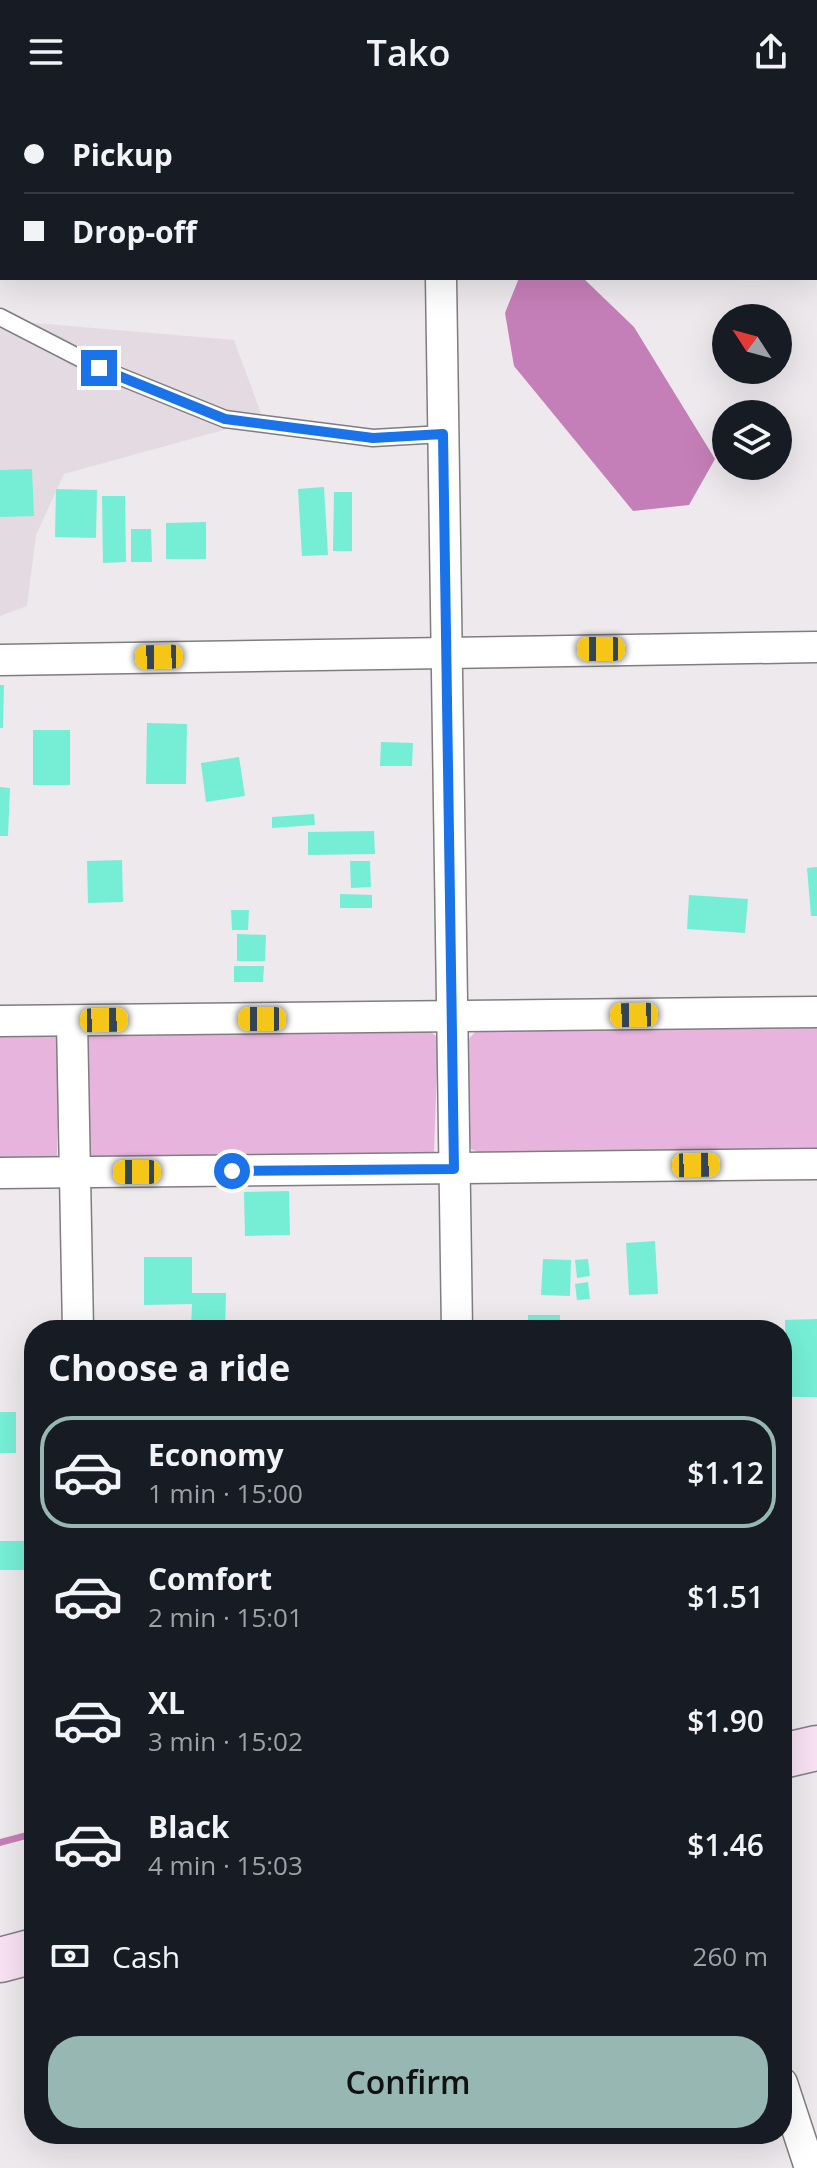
<!DOCTYPE html>
<meta charset="utf-8">
<style>
body{margin:0;font-family:"Open Sans",sans-serif;background:#20242c;color:#f1f3f6;height:100vh;display:flex;flex-direction:column;font-size:30px;white-space:nowrap}
*{box-sizing:border-box;margin:0}
p{font-size:26px;color:#9ea1a6}
.icon{flex:none;width:44px;height:44px;fill:none;stroke:currentColor;stroke-width:2;stroke-linecap:round;stroke-linejoin:round}
.map{position:relative;flex:1;overflow:hidden}
.side{position:absolute;left:24px;top:1216px;width:768px;height:824px;display:flex;flex-direction:column;background:#171b24;border-radius:32px;box-shadow:0 8px 32px #0002}
.side>*{flex:none}
.banner{position:absolute;left:0px;top:0px;width:818px;height:176px;box-shadow:0 8px 32px #0002;display:grid;align-content:center;height:176px;padding:0 24px;background:#171b24}
.needle{width:52px;rotate:306deg}
.tools{position:absolute;left:712px;top:200px;display:grid;gap:16px}
.tools a{display:grid;place-items:center;width:80px;height:80px;border-radius:50%;background:#171b24;box-shadow:0 8px 32px #0002;font-size:40px}
.end{position:absolute;width:36px;height:36px;margin:-18px;border:10px solid #1a73e8;background:#fff;box-shadow:0 0 0 4px #fff}
.from{border-radius:50%}
.car{position:absolute;width:24px;height:48px;margin:-24px -12px;border-radius:10px;box-shadow:0 0 6px 2px #0007;background:linear-gradient(#f5c518 24%,#345 0 40%,#f5c518 0 76%,#345 0 86%,#f5c518 0)}
.banner b{display:flex;align-items:center;gap:28px;height:76px;font-size:30px}
.banner b+b{border-top:2px solid #363941}
.banner i{width:20px;height:20px;background:#f1f3f6}
ul{padding:0;list-style:none}
li{display:flex;align-items:center;gap:24px;height:112px;margin:0 16px 12px;padding:0 8px;border:4px solid transparent;border-radius:32px}
li div{flex:1}
li b{display:block;font-size:30px}
li em{font-style:normal;font-weight:600}
li.selected{border-color:#97b7b2}
li>.icon{width:72px;height:72px;stroke-width:1.5}
h2{padding:0 24px;font-size:36px;line-height:96px}
.pay{display:flex;align-items:center;gap:20px;height:88px;padding:0 24px;font-size:30px}
.pay p{margin-inline-start:auto}
.primary-button{display:flex;gap:16px;margin-top:auto;padding:16px 24px}
.primary-button a{flex:1;height:92px;border-radius:32px;background:#97b7b2;color:#111;font-size:32px;font-weight:600;line-height:92px;text-align:center}
header{display:flex;justify-content:space-between;align-items:center;height:104px;padding:0 24px;background:#171b24;font-size:36px;font-weight:600}
.map>svg:first-child{display:block}
</style>
<header><svg class="icon" aria-label="menu" viewBox="0 0 24 24"><path d="M4 6h16M4 12h16M4 18h16"/></svg>Tako<svg class="icon" aria-label="share" viewBox="0 0 24 24"><path d="M12 15V3M7 8l5-5 5 5M5 13v7h14v-7"/></svg></header>
<div class="map">
<svg width="817" height="2064" viewBox="0 0 817 2064">
<rect width="100%" height="100%" fill="#ede9ec"/>
<polygon fill="#e4dbe2" points="0,216 234,236 263,315 64,370 36,431 27,502 0,512"/>
<g fill="#e7b4dd">
<polygon points="817,922 817,1044 480,1049 471,1045 469,1038 467,937 477,926"/>
<polygon points="430,927 438,934 434,1048 93,1054 88,1048 86,935 92,930"/>
<polygon points="0,930 59,933 57,1055 0,1057"/>
</g>
<g fill="#c57fb8">
<polygon points="519,174 583,174 634,223 715,355 689,401 633,407 514,262 505,209"/>
<polygon points="34,1726 34,1733 0,1742 0,1735"/>
</g>
<g fill="#76eed6">
<polygon points="32,365 34,412 0,413 0,366"/>
<polygon points="324,383 328,451 302,452 298,385"/>
<polygon points="56,385 97,386 96,434 55,433"/>
<polygon points="334,388 352,388 352,447 333,447"/>
<polygon points="102,392 125,392 126,458 103,459"/>
<polygon points="206,418 206,455 166,455 166,419"/>
<polygon points="131,425 151,425 152,458 131,458"/>
<polygon points="0,581 4,581 3,624 0,624"/>
<polygon points="147,619 187,620 186,680 146,680"/>
<rect x="33" y="626" width="37" height="55"/>
<polygon points="381,638 413,639 412,662 380,662"/>
<polygon points="239,653 245,692 206,698 201,659"/>
<polygon points="0,683 10,684 8,732 0,732"/>
<polygon points="314,710 315,721 272,724 272,713"/>
<polygon points="374,727 375,750 308,751 308,728"/>
<polygon points="122,756 123,798 88,799 87,757"/>
<polygon points="350,757 370,757 371,783 351,784"/>
<polygon points="817,763 817,812 811,812 807,764"/>
<polygon points="340,790 372,791 372,804 340,804"/>
<polygon points="689,791 748,795 745,829 687,825"/>
<polygon points="231,806 249,806 248,826 232,826"/>
<polygon points="237,830 266,831 265,857 237,857"/>
<polygon points="234,862 264,862 263,878 234,878"/>
<polygon points="289,1087 290,1131 245,1132 244,1088"/>
<polygon points="655,1137 658,1190 629,1191 626,1139"/>
<polygon points="144,1153 192,1153 192,1189 226,1189 225,1226 191,1226 192,1200 144,1201"/>
<polygon points="543,1155 571,1156 570,1192 541,1191"/>
<polygon points="588,1155 590,1172 577,1174 575,1156"/>
<polygon points="588,1178 590,1195 577,1196 575,1180"/>
<rect x="528" y="1211" width="32" height="15"/>
<polygon points="817,1215 817,1293 787,1293 785,1216"/>
<rect x="0" y="1308" width="16" height="41"/>
<rect x="0" y="1437" width="34" height="29"/>
</g>
<g fill="none" stroke-linecap="round" stroke-linejoin="round">
<g stroke="#7f7d7f" stroke-width="19">
<polyline id="lane" points="0,213 99,264 225,315 373,334 443,330"/>
</g>
<g stroke="#7f7d7f" stroke-width="33">
<g id="street">
<polyline points="442,2 442,0"/>
<polyline points="441,174 457,1226"/>
<polyline points="0,556 817,543"/>
<polyline points="0,917 817,908"/>
<polyline points="72,917 78,1226"/>
<polyline points="0,1069 817,1060"/>
<polyline points="782,1979 810,2064"/>
</g>
</g>
<g stroke="#7f7d7f" stroke-width="47">
<g id="secondary">
<polyline points="782,1652 817,1644"/>
<polyline points="0,1856 34,1847"/>
</g>
</g>
<use href="#lane" stroke="#fff" stroke-width="16"/>
<use href="#street" stroke="#fff" stroke-width="30"/>
<use href="#secondary" stroke="#f7e1f3" stroke-width="44"/>
</g>
<g fill="none" stroke-linecap="round" stroke-linejoin="round">
<polyline stroke="#1a73e8" stroke-width="10" points="99,264 225,315 373,334 443,330 454,1065 232,1067"/>
</g>
</svg>
<div class="tools">
<a><svg class="needle" viewBox="-14 -14 28 28"><path d="M0-13l5 13h-10z" fill="#e53935"/><path d="M0 13l5-13h-10z" fill="#9ea1a6"/></svg></a>
<a><svg class="icon" aria-label="layers" viewBox="0 0 24 24"><path d="M12 4l9 5-9 5-9-5zM3 14l9 5 9-5"/></svg></a>
</div>
<i class="end from" style="left:232px;top:1067px"></i>
<i class="end" style="left:99px;top:264px"></i>
<i class="car" style="left:601px;top:545px;rotate:270deg"></i>
<i class="car" style="left:159px;top:553px;rotate:269deg"></i>
<i class="car" style="left:634px;top:911px;rotate:269deg"></i>
<i class="car" style="left:262px;top:915px;rotate:270deg"></i>
<i class="car" style="left:104px;top:916px;rotate:89deg"></i>
<i class="car" style="left:696px;top:1061px;rotate:89deg"></i>
<i class="car" style="left:137px;top:1068px;rotate:270deg"></i>
<div class="banner">
<b><i class="from"></i>Pickup</b>
<b><i></i>Drop-off</b>
</div>
<section class="side">
<h2>Choose a ride</h2>
<ul>
<li class="selected"><svg class="icon" aria-label="car" viewBox="0 0 24 24"><path d="M5 17H2v-5l4-1 3-4h7l3 4 3 1v5h-3M9 17h6M6 11h13"/><circle cx="7" cy="17" r="2"/><circle cx="17" cy="17" r="2"/></svg><div><b>Economy</b><p>1 min · 15:00</p></div><em>$1.12</em></li>
<li><svg class="icon" aria-label="car" viewBox="0 0 24 24"><path d="M5 17H2v-5l4-1 3-4h7l3 4 3 1v5h-3M9 17h6M6 11h13"/><circle cx="7" cy="17" r="2"/><circle cx="17" cy="17" r="2"/></svg><div><b>Comfort</b><p>2 min · 15:01</p></div><em>$1.51</em></li>
<li><svg class="icon" aria-label="car" viewBox="0 0 24 24"><path d="M5 17H2v-5l4-1 3-4h7l3 4 3 1v5h-3M9 17h6M6 11h13"/><circle cx="7" cy="17" r="2"/><circle cx="17" cy="17" r="2"/></svg><div><b>XL</b><p>3 min · 15:02</p></div><em>$1.90</em></li>
<li><svg class="icon" aria-label="car" viewBox="0 0 24 24"><path d="M5 17H2v-5l4-1 3-4h7l3 4 3 1v5h-3M9 17h6M6 11h13"/><circle cx="7" cy="17" r="2"/><circle cx="17" cy="17" r="2"/></svg><div><b>Black</b><p>4 min · 15:03</p></div><em>$1.46</em></li>
</ul>
<div class="pay"><svg class="icon" aria-label="cash" viewBox="0 0 24 24"><path d="M3 7h18v10H3z"/><circle cx="12" cy="12" r="2"/></svg>Cash<p>260 m</p></div>
<div class="primary-button"><a>Confirm</a></div>
</section>
</div>
